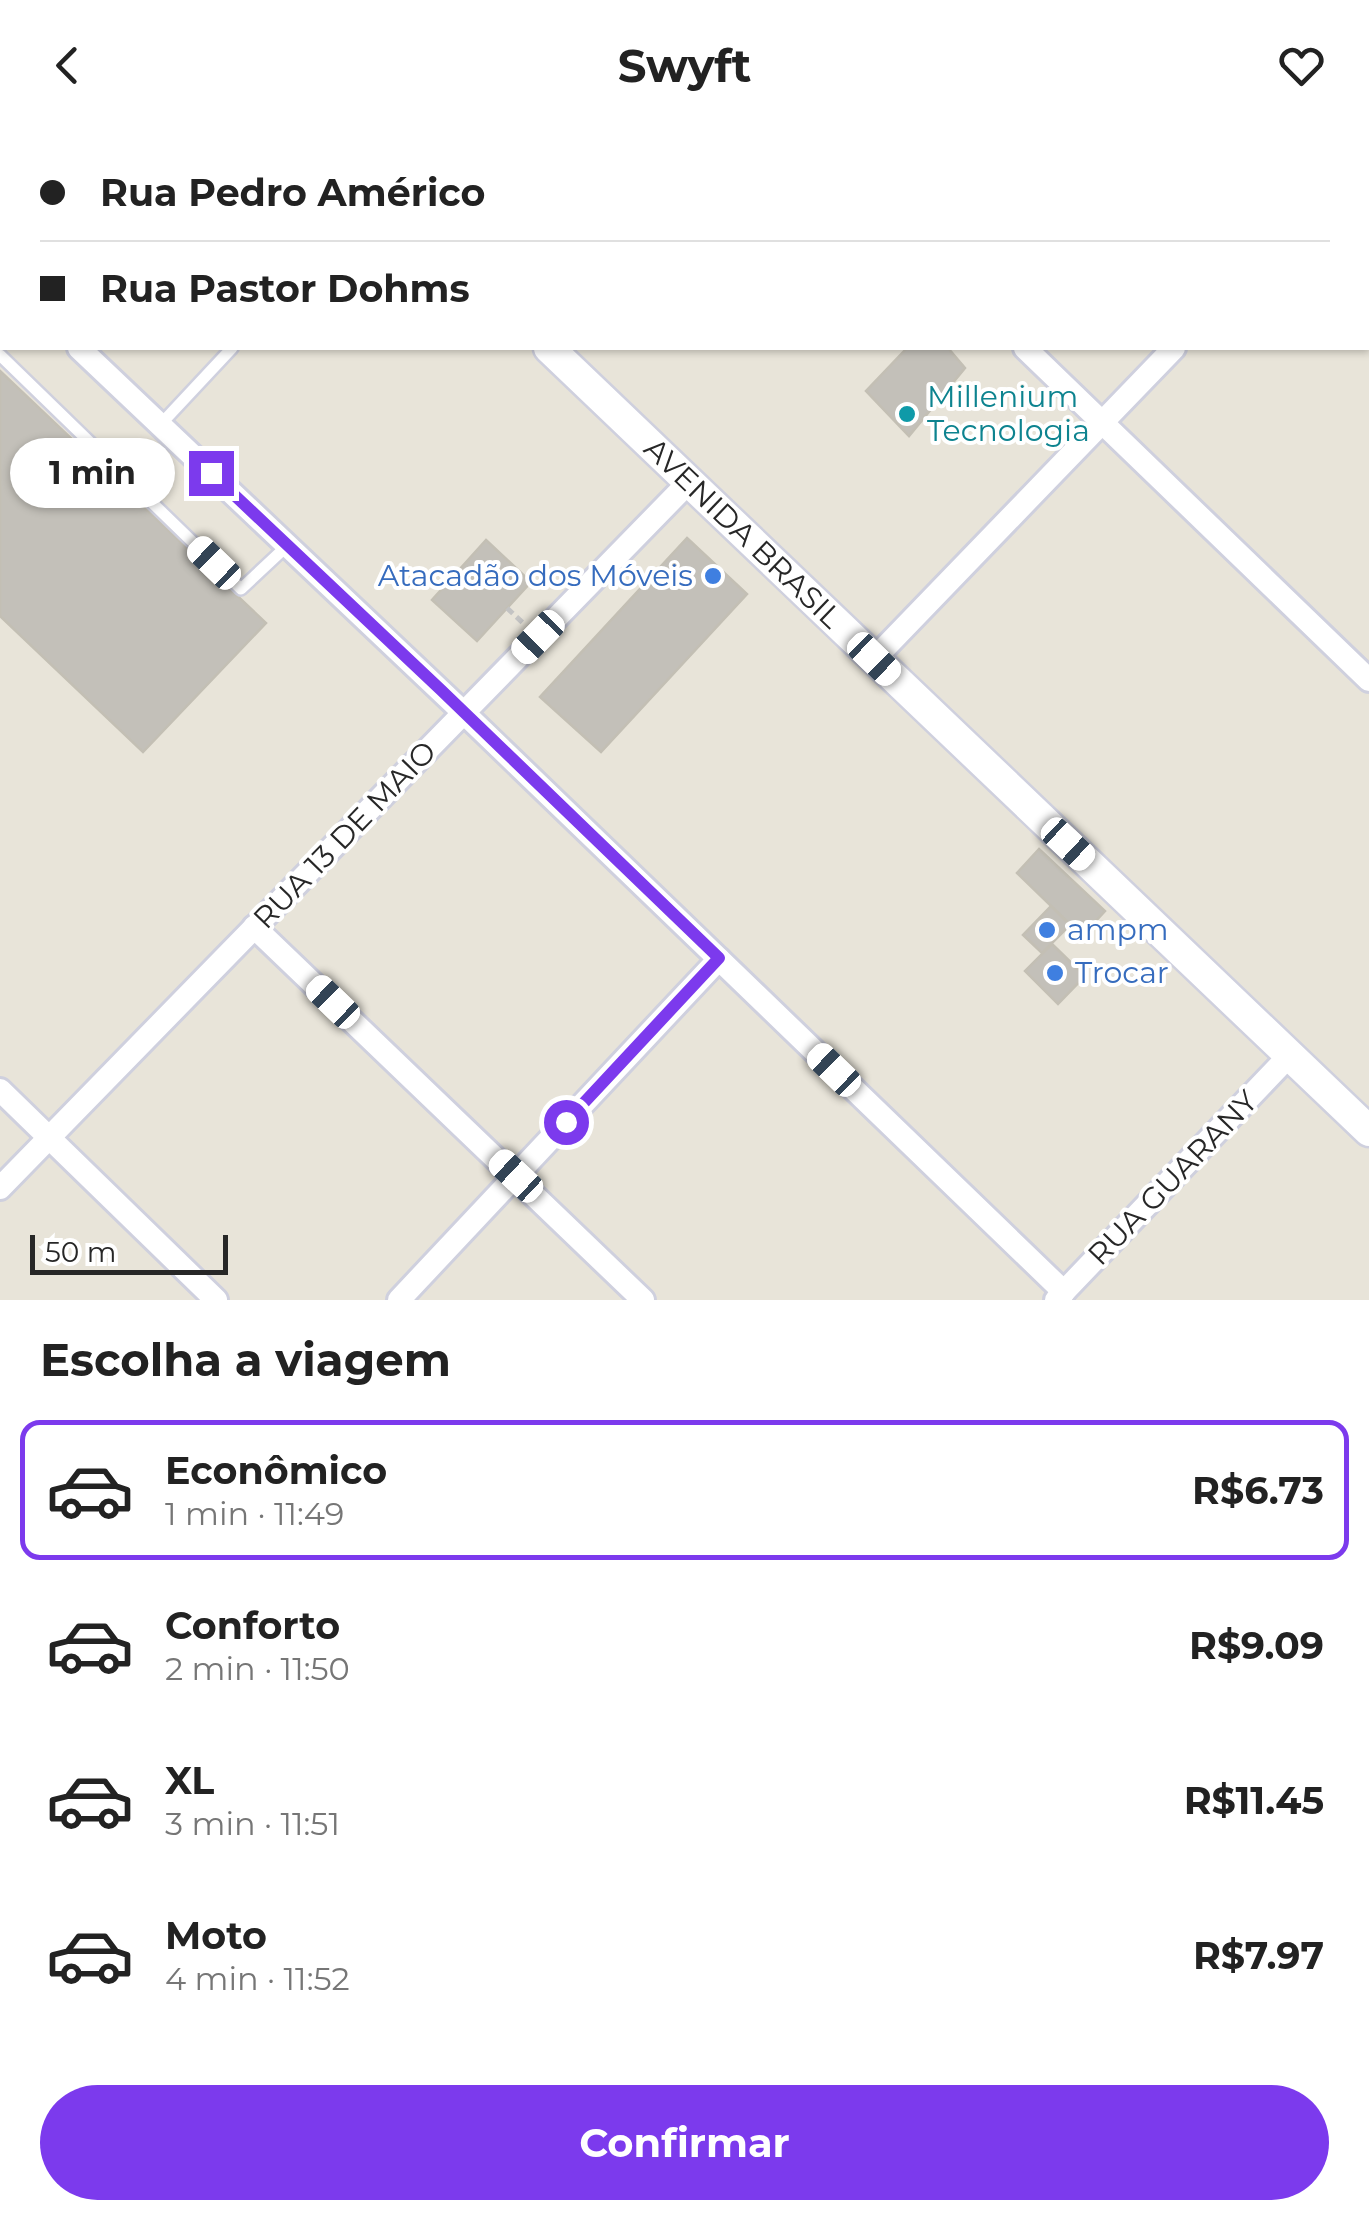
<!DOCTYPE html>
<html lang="pt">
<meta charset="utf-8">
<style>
body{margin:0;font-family:Montserrat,sans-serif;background:#f2f2f2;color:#222;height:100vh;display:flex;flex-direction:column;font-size:38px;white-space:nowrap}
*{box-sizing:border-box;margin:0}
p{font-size:32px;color:#767676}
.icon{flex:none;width:55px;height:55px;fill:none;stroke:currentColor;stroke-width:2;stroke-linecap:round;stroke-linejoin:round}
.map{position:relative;height:1170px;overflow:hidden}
.drawer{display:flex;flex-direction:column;background:#fff;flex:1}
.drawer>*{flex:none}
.banner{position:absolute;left:0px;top:0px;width:1370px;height:220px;box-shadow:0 2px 8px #0004;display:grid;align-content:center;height:220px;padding:0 40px;background:#fff}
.scale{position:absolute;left:30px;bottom:25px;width:198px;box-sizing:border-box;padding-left:10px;border:5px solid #272727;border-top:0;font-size:28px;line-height:35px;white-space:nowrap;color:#272727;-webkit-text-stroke:8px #fff;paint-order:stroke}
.end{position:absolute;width:45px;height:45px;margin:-22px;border:12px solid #7c3aed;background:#fff;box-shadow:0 0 0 5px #fff}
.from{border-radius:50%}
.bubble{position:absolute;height:70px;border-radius:35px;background:#fff;box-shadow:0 2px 8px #0004;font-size:32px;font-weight:700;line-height:70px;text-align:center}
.car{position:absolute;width:30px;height:60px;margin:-30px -15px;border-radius:12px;box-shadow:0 0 8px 2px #0007;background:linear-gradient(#fff 24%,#345 0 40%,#fff 0 76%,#345 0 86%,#fff 0)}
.banner b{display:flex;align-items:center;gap:35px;height:95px;font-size:38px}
.banner b+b{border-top:2px solid #e0e0e0}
.banner i{width:25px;height:25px;background:#222}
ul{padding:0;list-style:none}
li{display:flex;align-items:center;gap:30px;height:140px;margin:0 20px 15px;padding:0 20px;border:5px solid transparent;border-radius:20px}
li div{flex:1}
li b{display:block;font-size:38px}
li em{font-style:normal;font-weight:700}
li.current{border-color:#7c3aed}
li>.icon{width:90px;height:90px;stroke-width:1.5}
h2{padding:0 40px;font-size:45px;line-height:120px}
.cta{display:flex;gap:20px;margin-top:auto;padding:20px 40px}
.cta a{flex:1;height:115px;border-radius:60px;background:#7c3aed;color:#fff;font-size:40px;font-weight:700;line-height:115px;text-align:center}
header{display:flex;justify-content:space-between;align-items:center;height:130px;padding:0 40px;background:#fff;font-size:45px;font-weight:700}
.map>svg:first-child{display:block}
</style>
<header><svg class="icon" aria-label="back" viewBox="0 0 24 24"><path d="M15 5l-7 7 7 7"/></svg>Swyft<svg class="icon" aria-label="heart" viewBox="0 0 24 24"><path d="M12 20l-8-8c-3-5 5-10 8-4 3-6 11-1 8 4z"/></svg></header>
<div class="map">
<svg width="1369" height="1170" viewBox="0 0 1369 1170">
<rect width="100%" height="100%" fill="#e8e4d9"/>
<g fill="#c3c0b9" stroke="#c3bfb4" stroke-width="2.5">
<polygon points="907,218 948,218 965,238 909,306 866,261"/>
<polygon points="0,241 266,493 143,622 0,486"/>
<polygon points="687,408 747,464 601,622 540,567"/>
<polygon points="486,410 531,452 477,511 432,470"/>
<polygon points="1039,719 1105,781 1082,806 1017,743"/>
<polygon points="1051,776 1070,795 1042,823 1023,805"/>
<polygon points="1052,814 1085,846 1058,874 1025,841"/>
</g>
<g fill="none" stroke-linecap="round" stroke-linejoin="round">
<g stroke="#cfd0de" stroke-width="16">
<g id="service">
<polyline points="1132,2 1134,0"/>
<polyline points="0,225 241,459 288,415"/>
<polyline points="160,295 232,218"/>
</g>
</g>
<g stroke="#cfd0de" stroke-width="28">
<g id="minor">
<polyline points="801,0 803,2"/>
<polyline points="1264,0 1267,2"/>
<polyline points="362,2 365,0"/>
<polyline points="0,11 2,9"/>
<polyline points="1368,17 1369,16"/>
<polyline points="1368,100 1369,101"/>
<polyline points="0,143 2,145"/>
<polyline points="79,218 464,583 1064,1162"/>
<polyline points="1025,218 1369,550"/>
<polyline points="874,529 1174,218"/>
<polyline points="254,797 643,1170"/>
<polyline points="0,960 216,1170"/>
<polyline points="0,1058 689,352"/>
<polyline points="399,1170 719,829"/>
<polyline points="1056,1170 1289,926"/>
</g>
</g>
<g stroke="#cfd0de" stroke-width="35">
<g id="secondary">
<polyline points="322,0 324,2"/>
<path id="s1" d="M549 218 1369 1001"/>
</g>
</g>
<polyline stroke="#c3c3c3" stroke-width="5" stroke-dasharray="8 5" stroke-linecap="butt" points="507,478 523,493"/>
<use href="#service" stroke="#fff" stroke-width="11"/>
<use href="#minor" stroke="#fff" stroke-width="22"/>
<use href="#secondary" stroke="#fff" stroke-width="30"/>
</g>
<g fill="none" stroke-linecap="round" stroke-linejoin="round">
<polyline stroke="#7c3aed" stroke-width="12" points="211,343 441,560 719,828 566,992"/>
</g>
<circle fill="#0f9aa8" stroke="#fff" stroke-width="4" cx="907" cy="284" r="10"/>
<g fill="#3f7fe0" stroke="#fff" stroke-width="4">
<circle cx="713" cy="446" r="10"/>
<circle cx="1047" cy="800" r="10"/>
<circle cx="1055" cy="843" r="10"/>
</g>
<g text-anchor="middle" stroke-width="8" stroke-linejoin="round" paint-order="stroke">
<g font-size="30" fill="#0d838f" stroke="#fff" text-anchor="start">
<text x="927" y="277">Millenium<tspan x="927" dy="34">Tecnologia</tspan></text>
</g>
<g font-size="30" fill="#272727" stroke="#fff">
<text dy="10" stroke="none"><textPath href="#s1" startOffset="268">AVENIDA BRASIL</textPath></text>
<text transform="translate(345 705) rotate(-46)" y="10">RUA 13 DE MAIO</text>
<text transform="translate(1173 1048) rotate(-46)" y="10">RUA GUARANY</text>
</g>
<g font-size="30" fill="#366cbe" stroke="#fff" text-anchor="start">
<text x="693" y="456" text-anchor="end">Atacadão dos Móveis</text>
<text x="1067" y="810">ampm</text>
<text x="1075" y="853">Trocar</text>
</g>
</g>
</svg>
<div class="scale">50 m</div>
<i class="end from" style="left:566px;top:992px"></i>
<i class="end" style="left:211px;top:343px"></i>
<div class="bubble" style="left:10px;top:308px;width:165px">1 min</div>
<i class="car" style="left:214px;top:433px;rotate:314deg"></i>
<i class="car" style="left:538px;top:507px;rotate:224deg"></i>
<i class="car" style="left:874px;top:529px;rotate:134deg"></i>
<i class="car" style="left:1068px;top:714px;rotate:133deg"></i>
<i class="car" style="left:333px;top:872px;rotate:314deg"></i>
<i class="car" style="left:834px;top:940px;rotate:314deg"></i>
<i class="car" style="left:516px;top:1046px;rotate:313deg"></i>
<div class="banner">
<b><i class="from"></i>Rua Pedro Américo</b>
<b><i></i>Rua Pastor Dohms</b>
</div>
</div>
<section class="drawer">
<h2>Escolha a viagem</h2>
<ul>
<li class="current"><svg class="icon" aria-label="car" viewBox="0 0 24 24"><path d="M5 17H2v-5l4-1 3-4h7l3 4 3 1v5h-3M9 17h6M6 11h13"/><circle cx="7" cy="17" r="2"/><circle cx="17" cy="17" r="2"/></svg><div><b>Econômico</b><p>1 min · 11:49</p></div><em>R$6.73</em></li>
<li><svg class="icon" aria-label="car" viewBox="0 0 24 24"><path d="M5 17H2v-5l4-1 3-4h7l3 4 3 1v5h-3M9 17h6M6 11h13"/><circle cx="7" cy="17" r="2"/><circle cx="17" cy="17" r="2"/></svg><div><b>Conforto</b><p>2 min · 11:50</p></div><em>R$9.09</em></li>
<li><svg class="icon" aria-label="car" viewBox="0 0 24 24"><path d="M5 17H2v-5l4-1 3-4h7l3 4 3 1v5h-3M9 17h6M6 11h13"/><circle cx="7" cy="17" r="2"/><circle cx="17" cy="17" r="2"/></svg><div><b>XL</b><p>3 min · 11:51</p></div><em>R$11.45</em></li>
<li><svg class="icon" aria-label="car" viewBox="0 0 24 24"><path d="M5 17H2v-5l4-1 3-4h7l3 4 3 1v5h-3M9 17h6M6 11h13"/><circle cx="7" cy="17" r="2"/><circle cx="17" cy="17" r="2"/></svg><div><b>Moto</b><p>4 min · 11:52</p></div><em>R$7.97</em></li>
</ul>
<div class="cta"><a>Confirmar</a></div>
</section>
